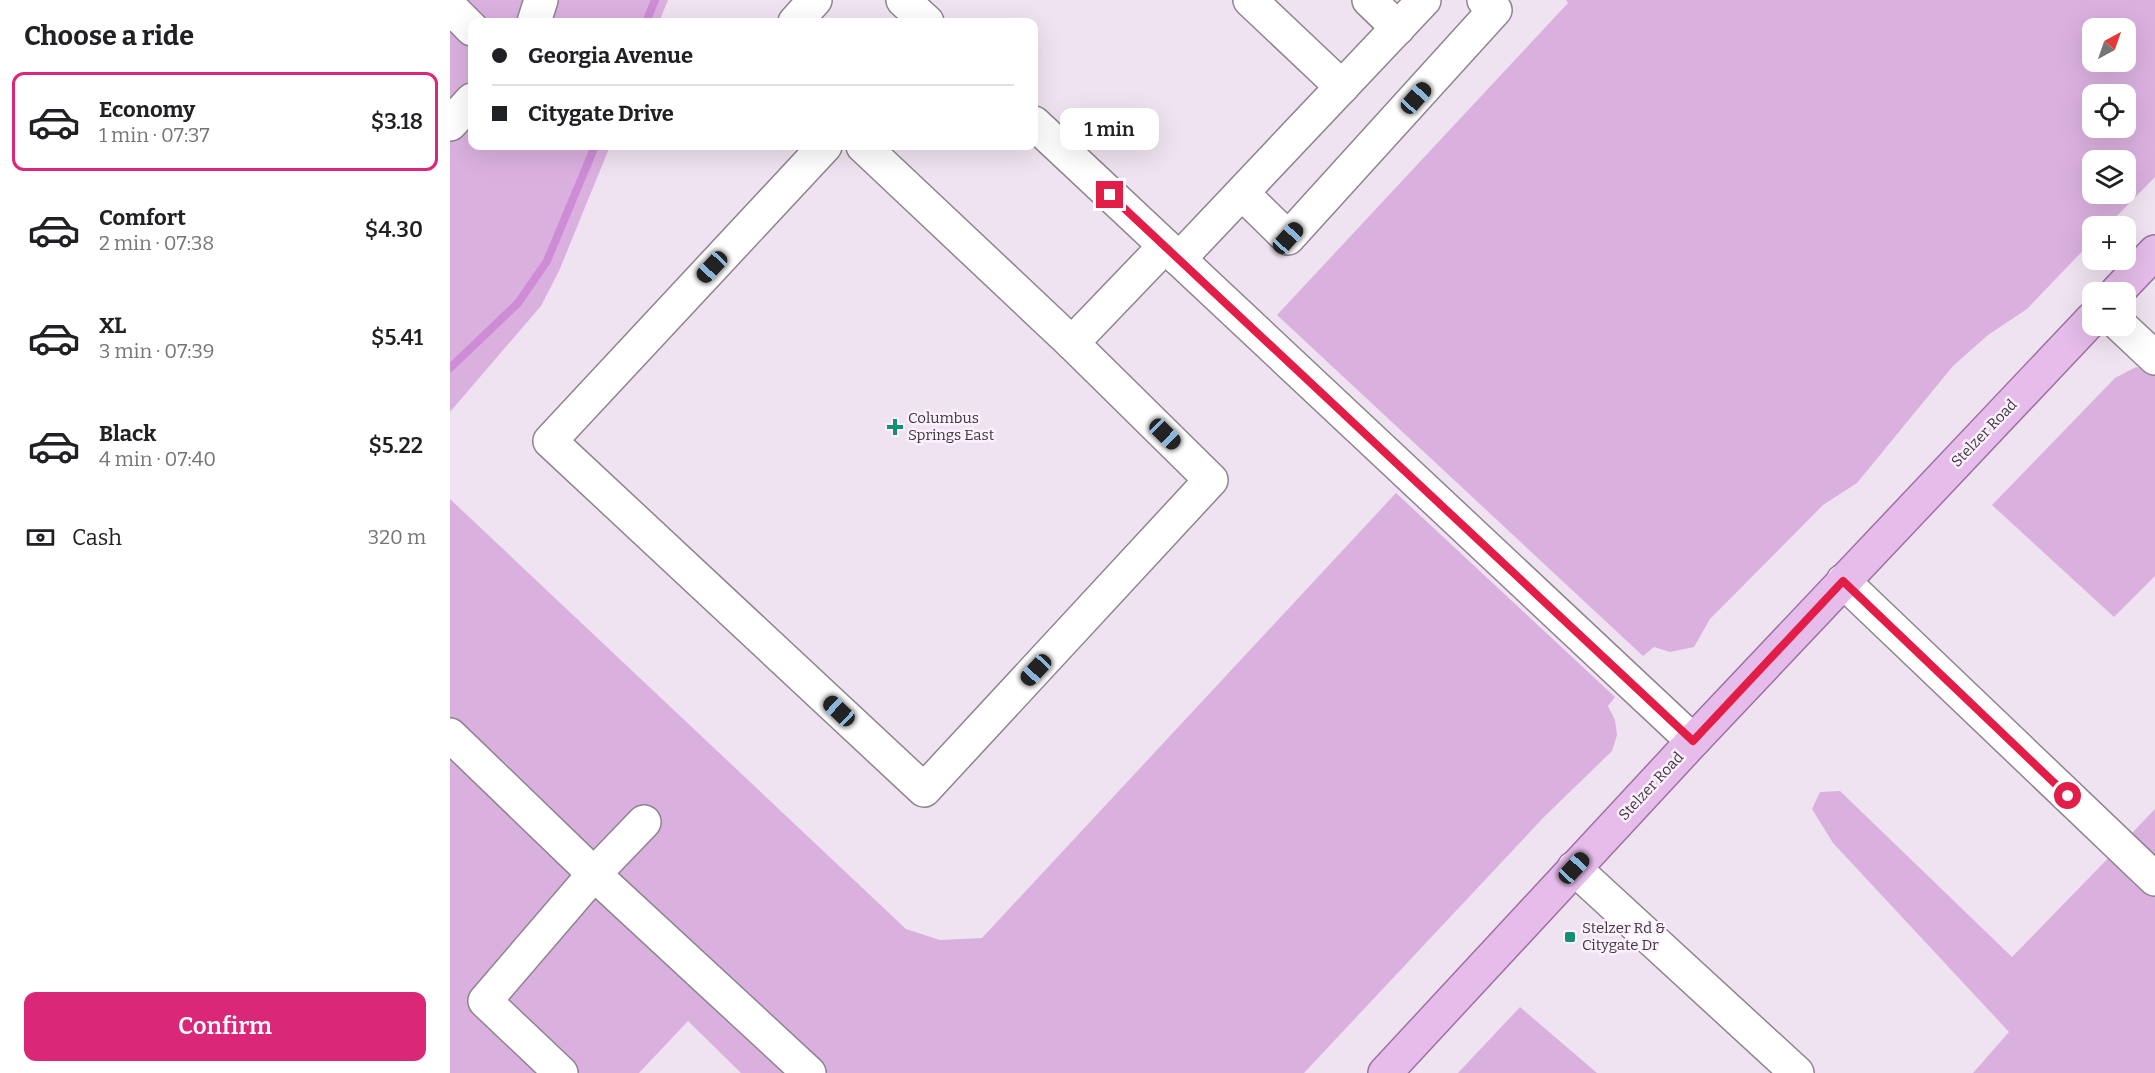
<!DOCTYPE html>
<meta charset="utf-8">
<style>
body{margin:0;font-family:Bitter,serif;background:#f2f2f2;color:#202124;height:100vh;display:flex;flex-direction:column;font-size:22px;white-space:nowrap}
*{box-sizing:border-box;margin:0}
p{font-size:20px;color:#757577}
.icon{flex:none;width:33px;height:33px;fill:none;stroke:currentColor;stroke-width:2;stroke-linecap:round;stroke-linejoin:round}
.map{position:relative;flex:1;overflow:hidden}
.details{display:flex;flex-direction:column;background:#fff;width:450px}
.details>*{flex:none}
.hud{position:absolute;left:18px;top:18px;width:570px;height:132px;border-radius:12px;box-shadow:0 6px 24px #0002;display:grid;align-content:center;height:132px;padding:0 24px;background:#fff}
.needle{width:39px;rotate:40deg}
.tools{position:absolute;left:1632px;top:18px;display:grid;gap:12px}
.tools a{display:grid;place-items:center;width:54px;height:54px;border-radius:12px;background:#fff;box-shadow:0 6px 24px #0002;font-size:30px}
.end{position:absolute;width:27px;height:27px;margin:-14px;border:8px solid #e11d48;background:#fff;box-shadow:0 0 0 3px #fff}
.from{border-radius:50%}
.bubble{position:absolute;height:42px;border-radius:12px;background:#fff;box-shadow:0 6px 24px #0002;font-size:20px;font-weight:600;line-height:42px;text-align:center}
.car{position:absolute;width:18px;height:36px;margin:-18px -9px;border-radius:8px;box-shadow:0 0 4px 2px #0007;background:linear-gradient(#222 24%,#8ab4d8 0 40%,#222 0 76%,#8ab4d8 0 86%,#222 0)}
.hud b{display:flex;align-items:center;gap:21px;height:57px;font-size:22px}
.hud b+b{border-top:2px solid #e0e0e0}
.hud i{width:15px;height:15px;background:#202124}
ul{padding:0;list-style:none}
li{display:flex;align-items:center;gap:18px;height:99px;margin:0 12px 9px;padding:0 12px;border:3px solid transparent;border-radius:12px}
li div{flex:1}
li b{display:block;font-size:22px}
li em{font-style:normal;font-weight:600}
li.on{border-color:#db2777}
li>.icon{width:54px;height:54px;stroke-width:1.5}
h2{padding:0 24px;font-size:27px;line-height:72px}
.pay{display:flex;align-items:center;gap:15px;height:66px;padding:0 24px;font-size:22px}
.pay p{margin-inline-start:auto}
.action{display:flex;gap:12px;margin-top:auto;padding:12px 24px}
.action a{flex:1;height:69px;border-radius:12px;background:#db2777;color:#fff;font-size:24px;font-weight:600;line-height:69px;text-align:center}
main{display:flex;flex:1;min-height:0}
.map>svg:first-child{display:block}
</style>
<main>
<section class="details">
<h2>Choose a ride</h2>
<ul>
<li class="on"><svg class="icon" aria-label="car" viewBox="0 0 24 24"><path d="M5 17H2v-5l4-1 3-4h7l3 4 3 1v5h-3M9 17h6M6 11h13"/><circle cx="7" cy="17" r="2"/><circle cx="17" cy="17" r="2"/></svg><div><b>Economy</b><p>1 min · 07:37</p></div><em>$3.18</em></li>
<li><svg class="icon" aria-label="car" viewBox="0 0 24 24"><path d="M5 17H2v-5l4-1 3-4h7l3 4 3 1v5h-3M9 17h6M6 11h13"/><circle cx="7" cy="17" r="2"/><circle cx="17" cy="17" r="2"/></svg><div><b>Comfort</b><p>2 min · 07:38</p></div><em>$4.30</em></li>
<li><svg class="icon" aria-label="car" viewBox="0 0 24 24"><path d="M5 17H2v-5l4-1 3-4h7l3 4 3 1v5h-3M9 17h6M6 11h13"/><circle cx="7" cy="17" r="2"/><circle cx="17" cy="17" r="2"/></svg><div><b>XL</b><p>3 min · 07:39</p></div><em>$5.41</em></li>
<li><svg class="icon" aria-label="car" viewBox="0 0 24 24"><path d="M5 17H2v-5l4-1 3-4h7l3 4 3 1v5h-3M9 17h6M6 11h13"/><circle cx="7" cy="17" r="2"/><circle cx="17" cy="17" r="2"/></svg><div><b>Black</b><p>4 min · 07:40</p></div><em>$5.22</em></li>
</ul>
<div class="pay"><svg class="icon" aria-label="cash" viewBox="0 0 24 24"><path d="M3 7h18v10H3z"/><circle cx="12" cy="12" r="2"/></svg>Cash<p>320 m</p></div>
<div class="action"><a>Confirm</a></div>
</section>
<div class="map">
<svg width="1705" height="1073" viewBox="0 0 1705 1073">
<rect width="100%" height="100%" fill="#f0e3f1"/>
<g fill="#dab0df" fill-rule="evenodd">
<polygon points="0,0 218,0 209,22 22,22 22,146 160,146 109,271 91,306 0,412"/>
<path d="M1116 0H1705V177L1657 226H1642V241L1577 309 1538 335 1503 366 1407 483 1373 505 1260 619 1244 647 1220 652 1204 647 1193 656 827 315 1118 3ZM1642 28H1676V62H1642ZM1642 94H1676V128H1642ZM1642 160H1676V194H1642Z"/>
<polygon points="1686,367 1705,372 1705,576 1664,617 1542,505 1665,378"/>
<polygon points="946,493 1165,697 1158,706 1165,720 1167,735 1162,751 1093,818 854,1073 291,1073 238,1021 189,1073 0,1073 0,499 456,929 490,940 532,938"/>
<polygon points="1390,791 1562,957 1668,848 1705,883 1705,1073 1523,1073 1559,1032 1383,843 1362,809 1370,792"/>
<polygon points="1705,809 1705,855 1682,833"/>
<polygon points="1070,1007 1147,1073 1008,1073"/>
</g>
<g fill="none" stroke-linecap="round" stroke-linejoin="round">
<g stroke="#ce8bd6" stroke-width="8">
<polyline points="196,22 205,0"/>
<polyline points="0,368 68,303 97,261 145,146"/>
</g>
<g stroke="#8f8390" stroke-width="36">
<g id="minor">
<polyline points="453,0 477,22"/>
<polyline points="800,0 892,87"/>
<polyline points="919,0 948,28"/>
<polyline points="0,7 22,29"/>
<polyline points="84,22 91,0"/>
<polyline points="345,22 365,0"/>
<polyline points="584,123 1243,741"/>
<polyline points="0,124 22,100"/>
<polyline points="375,146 100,441 474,790 761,480 622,343 413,146"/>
<polyline points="792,193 838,238 1045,10 1034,0"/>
<polyline points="729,259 974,0"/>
<polyline points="1671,326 1705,358"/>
<polyline points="622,343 715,246"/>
<polyline points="1393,581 1705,879"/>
<polyline points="0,735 144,874 359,1073"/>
<polyline points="1124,868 1347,1073"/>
<polyline points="111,1073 35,1001 144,874 194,822"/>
</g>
</g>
<g stroke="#9f71a4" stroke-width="36">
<g id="major">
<polyline points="1667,292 1705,252"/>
<polyline points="935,1073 1243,741 1642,319"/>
</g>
</g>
<use href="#minor" stroke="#fff" stroke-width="33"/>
<use href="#major" stroke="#e5bcea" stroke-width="33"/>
</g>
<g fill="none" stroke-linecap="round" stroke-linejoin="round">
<polyline stroke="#e11d48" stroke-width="8" points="660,195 1243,741 1393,581 1618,796"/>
</g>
<g fill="#138f74" stroke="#fdf0fe" stroke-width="2">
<path d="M442 418h6v6h6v6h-6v6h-6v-6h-6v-6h6z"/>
<rect x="1114" y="931" width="12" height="12" rx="3"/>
</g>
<g text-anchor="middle" stroke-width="5" stroke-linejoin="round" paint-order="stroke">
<g font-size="15" fill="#3d383d" stroke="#fdf0fe" text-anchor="start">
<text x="458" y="423">Columbus<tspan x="458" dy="17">Springs East</tspan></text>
<text x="1132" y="933">Stelzer Rd &amp;<tspan x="1132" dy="17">Citygate Dr</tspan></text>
</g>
<g font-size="15" fill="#3d383d" stroke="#fdf0fe">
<text transform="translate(1534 433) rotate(-46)" y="5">Stelzer Road</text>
<text transform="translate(1201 786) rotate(-47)" y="5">Stelzer Road</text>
</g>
</g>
</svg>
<div class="tools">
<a><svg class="needle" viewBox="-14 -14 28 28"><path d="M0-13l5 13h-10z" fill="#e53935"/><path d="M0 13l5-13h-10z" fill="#757577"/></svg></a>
<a><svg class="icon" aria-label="locate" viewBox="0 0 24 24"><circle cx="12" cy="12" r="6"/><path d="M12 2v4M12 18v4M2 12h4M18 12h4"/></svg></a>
<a><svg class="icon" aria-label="layers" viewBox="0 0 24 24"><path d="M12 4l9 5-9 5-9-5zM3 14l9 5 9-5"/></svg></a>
<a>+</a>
<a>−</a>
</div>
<i class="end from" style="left:1618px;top:796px"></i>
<i class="end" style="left:660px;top:195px"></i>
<div class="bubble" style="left:610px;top:108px;width:99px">1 min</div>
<i class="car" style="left:966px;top:98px;rotate:42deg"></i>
<i class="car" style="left:838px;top:238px;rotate:42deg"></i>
<i class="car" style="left:262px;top:267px;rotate:223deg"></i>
<i class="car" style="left:715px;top:434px;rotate:134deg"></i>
<i class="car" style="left:586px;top:670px;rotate:223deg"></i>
<i class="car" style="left:389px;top:711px;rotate:313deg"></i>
<i class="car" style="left:1124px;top:868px;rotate:43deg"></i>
<div class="hud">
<b><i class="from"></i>Georgia Avenue</b>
<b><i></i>Citygate Drive</b>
</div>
</div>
</main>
